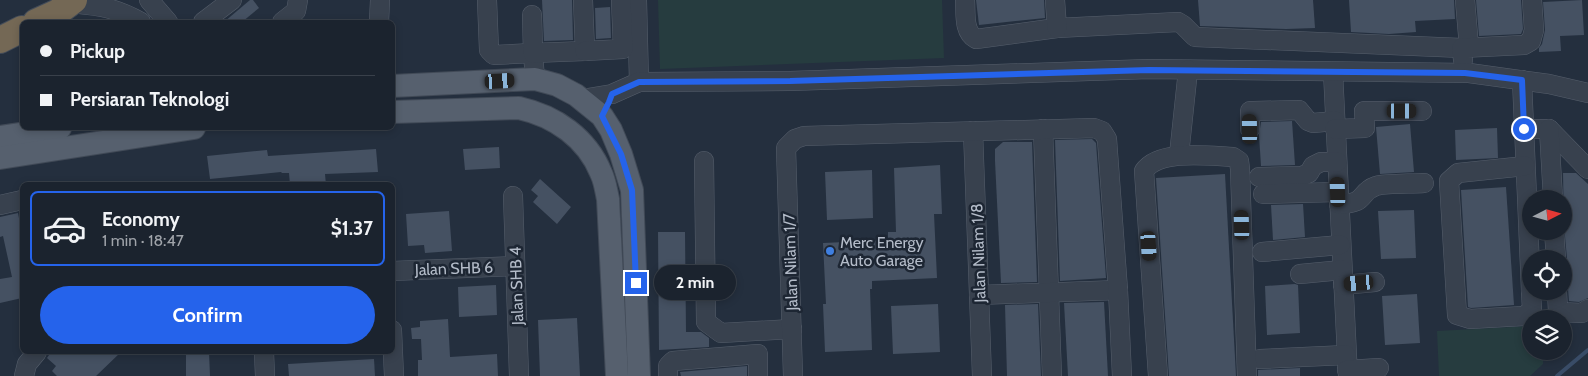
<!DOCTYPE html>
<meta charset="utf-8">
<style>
body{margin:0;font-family:Cabin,sans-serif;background:#242b36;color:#f1f3f6;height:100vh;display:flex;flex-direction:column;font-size:19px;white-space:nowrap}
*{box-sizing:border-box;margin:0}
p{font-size:16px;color:#a0a4aa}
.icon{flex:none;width:28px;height:28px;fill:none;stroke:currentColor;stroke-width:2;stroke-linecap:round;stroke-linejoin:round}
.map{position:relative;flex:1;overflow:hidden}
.drawer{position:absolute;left:20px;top:182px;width:375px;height:172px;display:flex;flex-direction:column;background:#1b232e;border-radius:8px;box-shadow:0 2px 8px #0003,0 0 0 1px #39404a}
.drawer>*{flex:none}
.guide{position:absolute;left:20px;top:20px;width:375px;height:110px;border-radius:8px;box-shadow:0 2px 8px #0003,0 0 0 1px #39404a;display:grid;align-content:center;height:110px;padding:0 20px;background:#1b232e}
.needle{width:32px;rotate:84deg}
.tools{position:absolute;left:1522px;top:190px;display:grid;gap:10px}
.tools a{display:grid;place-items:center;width:50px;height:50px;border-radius:50%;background:#1b232e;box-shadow:0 2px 8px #0003,0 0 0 1px #39404a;font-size:25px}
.end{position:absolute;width:22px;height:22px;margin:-11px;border:6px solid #2563eb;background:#fff;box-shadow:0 0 0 2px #fff}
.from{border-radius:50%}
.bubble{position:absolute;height:35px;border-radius:18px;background:#1b232e;box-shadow:0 2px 8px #0003,0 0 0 1px #39404a;font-size:16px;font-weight:700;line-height:35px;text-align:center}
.car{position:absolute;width:15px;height:30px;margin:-15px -8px;border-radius:6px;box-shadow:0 0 4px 1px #0007;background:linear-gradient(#222 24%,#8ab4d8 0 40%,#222 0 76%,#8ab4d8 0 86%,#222 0)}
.guide b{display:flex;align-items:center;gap:18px;height:48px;font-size:19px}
.guide b+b{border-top:1px solid #39404a}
.guide i{width:12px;height:12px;background:#f1f3f6}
ul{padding:9px 0 0;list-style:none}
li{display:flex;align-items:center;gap:15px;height:75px;margin:0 10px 8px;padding:0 10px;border:2px solid transparent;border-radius:8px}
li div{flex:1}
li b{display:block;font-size:19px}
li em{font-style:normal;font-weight:700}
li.selected{border-color:#2563eb}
li>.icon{width:45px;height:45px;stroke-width:1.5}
.primary-button{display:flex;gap:10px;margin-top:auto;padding:10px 20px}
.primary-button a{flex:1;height:58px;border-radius:30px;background:#2563eb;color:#fff;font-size:20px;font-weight:700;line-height:58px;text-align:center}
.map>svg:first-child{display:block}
</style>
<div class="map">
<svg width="1588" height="376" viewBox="0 0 1588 376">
<rect width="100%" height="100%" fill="#242f3e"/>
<g fill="#263c3f">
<polygon points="658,0 942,0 944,58 660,69"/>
<polygon points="1531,326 1531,351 1543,351 1543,364 1530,376 1439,376 1437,331"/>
</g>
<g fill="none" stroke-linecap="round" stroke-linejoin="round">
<polyline stroke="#394c67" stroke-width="4" points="1557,376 1588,350"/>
</g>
<g fill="#455162">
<polygon points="250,0 253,0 259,8 242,22 224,22"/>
<polygon points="542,0 572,0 573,40 544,41"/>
<polygon points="976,0 1044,0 1045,18 979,25"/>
<polygon points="1198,0 1313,0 1315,28 1286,29 1200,26"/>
<polygon points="1349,0 1454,0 1455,19 1415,21 1416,32 1389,34 1351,32"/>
<polygon points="1476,0 1521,0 1523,29 1521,34 1479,36"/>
<polygon points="1582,0 1584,35 1560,36 1561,51 1539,52 1539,48 1542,44 1545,30 1543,2"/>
<polygon points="610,7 611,38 596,39 595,8"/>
<polygon points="1292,121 1295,165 1261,166 1259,135 1261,122"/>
<polygon points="1410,124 1414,172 1380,174 1376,127"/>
<polygon points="1497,128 1498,158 1456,160 1455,130"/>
<polygon points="1092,139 1096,143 1106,278 1060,281 1055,140"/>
<polygon points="1003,142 1032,142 1037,282 1001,283 995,161 995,149"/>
<polygon points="499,147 500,168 465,170 463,149"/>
<polygon points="376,149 378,172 325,174 326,185 290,185 289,173 282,173 281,172 210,179 207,156 267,150 268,156"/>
<polygon points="940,165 942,214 934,214 937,278 872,281 872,289 870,289 872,350 825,352 823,304 826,304 823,243 888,240 888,232 896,232 894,168"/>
<polygon points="872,170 873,218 827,220 825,172"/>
<polygon points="1563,173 1576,173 1588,184 1588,298 1579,302 1569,301 1566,264 1567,258 1564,226"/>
<polygon points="1225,174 1236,376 1169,376 1156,178"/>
<polygon points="540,179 571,207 557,224 533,202 538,196 531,190"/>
<polygon points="1506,187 1514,305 1471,308 1468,307 1461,190"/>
<polygon points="1303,204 1305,237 1273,240 1271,205"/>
<polygon points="1414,210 1416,258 1381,259 1378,211"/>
<polygon points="449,211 452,251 425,253 424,245 408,246 406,214"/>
<polygon points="18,213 22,234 22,298 0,303 0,279 12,277 3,236 0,237 0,217"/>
<polygon points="658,232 685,232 686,332 701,332 709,338 709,347 659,350"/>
<polygon points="1295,284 1298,285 1300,333 1267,335 1265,286"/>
<polygon points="496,285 497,315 459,317 458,287"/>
<polygon points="1417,294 1420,343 1385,345 1382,296"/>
<polygon points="1104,302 1108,376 1068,376 1064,303"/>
<polygon points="938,304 940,352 893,354 891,306"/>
<polygon points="1038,304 1041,376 1007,376 1005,305"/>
<polygon points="577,318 580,376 540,376 538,320"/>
<polygon points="448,319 450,357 497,354 498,376 418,376 418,360 422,360 421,339 412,339 411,328 420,327 420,321"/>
<polygon points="51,352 121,352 96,376 57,376 52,371 56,366 47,358"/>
<polygon points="186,352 209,352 210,376 186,376"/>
<polygon points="374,359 375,376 289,376 288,364"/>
<polygon points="747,366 747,376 681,376 680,372"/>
<polygon points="1300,368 1300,376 1258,376 1258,370"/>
</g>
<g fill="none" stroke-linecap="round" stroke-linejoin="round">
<g stroke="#565f6c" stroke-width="20">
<g id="minor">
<polyline points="149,0 168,22"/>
<polyline points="487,0 489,50 494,55 533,53 535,79"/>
<polyline points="637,0 639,82"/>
<path d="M965 0C966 13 963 32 976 39L1057 28 1178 22 1183 25 1195 37 1462 48"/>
<polyline points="1055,0 1057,28"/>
<polyline points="1465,0 1469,47"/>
<path d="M70 3C100 6 114 7 141 22"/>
<polyline points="532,15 533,53 585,51 583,0"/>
<polyline points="203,22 232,0"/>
<polyline points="282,22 296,11 298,0"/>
<polyline points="379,22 380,0"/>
<polyline points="585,51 623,49 621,0"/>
<polyline points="1463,60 1462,48 1524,45 1531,41 1534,30 1532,0"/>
<polyline points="1333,72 1348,376"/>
<polyline points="1522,80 1531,291"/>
<polyline points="582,99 612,94 639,82 790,81 1149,69 1469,73 1549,84 1588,93"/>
<polyline points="1043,129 1052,376"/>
<polyline points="1250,129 1250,111 1253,111 1299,110 1308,121 1313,123 1335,121"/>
<polyline points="1335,129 1365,128 1364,111 1422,111"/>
<polyline points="1524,129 1549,129 1588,169"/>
<polyline points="1549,129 1553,199"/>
<polyline points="973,131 982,376"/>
<polyline points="1179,155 1188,70"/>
<polyline points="704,161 706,322 721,333 792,329"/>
<polyline points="1525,166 1458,173 1449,181 1457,315 1470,319 1524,316 1532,310 1531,291"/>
<polyline points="1259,177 1302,176 1309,173 1313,166 1321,162 1337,162"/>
<polyline points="1263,194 1338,192"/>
<polyline points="513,196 519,376"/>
<path d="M1339 204C1368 204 1358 192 1376 186 1386 183 1412 184 1424 183"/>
<polyline points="0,205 22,200"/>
<polyline points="1554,231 1556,259"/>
<polyline points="1262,252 1340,245"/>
<polyline points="392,271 515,266"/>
<polyline points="1300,274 1342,270"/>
<polyline points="1343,285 1375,282"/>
<polyline points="1557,291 1558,312 1582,313 1588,309"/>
<polyline points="979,295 1118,290"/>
<polyline points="392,330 394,376"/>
<polyline points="264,352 265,376"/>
<polyline points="1260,359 1346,355"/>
<polyline points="1347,370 1379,368"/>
<polyline points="24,376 27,364 37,352"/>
<polyline points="668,376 668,366 673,361 758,354 758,376"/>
<polyline points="793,376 786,148 795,139 804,136 1094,128 1102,131 1107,139 1118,290 1122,376"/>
<path d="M1158 376 1144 171C1159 149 1209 156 1233 157L1239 161 1240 169 1247 376"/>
</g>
</g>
<g stroke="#414a57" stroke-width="24">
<g id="major">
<polyline points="392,86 535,79 557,85 576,95 602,116 611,130 621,154 632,190 639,376"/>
<path d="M392 112 519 108C555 116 587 138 601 173 605 181 606 190 608 199L617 376"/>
<polyline points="0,137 60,128"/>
<polyline points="0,158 194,128"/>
</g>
</g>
<g stroke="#434c59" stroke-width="28">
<g id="highway">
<polyline points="36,22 58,12 74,0"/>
<polyline points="0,40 22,29"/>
</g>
</g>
<use href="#minor" stroke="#38414e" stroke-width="19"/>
<use href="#major" stroke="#56606e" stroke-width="22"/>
<use href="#highway" stroke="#746855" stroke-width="26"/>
</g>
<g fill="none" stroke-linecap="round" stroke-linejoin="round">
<polyline stroke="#2563eb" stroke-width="6" points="636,283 632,190 621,154 602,116 609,102 612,94 639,82 790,81 1149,70 1465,73 1522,80 1524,129"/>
</g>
<circle fill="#3f7fe0" stroke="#1d2633" stroke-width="2" cx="830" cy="251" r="5"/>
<g text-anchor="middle" stroke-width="5" stroke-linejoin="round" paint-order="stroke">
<g font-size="16" fill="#b4bcc9" stroke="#1d2633" text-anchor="start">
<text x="840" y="248">Merc Energy<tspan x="840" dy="18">Auto Garage</tspan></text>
</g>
<g font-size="16" fill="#b4bcc9" stroke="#1d2633">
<text transform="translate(978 253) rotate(-92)" y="6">Jalan Nilam 1/8</text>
<text transform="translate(790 262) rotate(-92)" y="6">Jalan Nilam 1/7</text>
<text transform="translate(454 268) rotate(-2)" y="6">Jalan SHB 6</text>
<text transform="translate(516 286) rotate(-92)" y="6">Jalan SHB 4</text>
</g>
</g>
</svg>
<div class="tools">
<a><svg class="needle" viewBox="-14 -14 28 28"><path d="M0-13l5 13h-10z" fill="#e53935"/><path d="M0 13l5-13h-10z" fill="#a0a4aa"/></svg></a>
<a><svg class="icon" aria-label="locate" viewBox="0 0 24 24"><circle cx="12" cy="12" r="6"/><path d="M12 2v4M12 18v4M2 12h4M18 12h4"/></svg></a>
<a><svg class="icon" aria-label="layers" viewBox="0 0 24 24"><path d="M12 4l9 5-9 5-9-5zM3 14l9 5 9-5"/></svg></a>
</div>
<i class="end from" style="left:1524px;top:129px"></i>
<i class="end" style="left:636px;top:283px"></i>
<div class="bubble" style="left:654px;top:265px;width:82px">2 min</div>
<i class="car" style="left:500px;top:81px;rotate:87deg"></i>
<i class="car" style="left:1402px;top:111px;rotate:90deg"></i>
<i class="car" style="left:1250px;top:129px;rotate:359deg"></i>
<i class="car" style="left:1338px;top:192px;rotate:358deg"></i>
<i class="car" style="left:1242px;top:225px;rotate:358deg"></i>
<i class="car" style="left:1149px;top:246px;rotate:176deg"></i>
<i class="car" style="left:1359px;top:283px;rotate:265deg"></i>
<div class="guide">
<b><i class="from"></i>Pickup</b>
<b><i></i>Persiaran Teknologi</b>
</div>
<section class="drawer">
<ul>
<li class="selected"><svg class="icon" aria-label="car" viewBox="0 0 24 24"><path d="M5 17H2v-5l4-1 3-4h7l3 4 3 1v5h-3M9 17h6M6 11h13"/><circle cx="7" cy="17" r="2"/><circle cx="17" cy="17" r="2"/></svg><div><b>Economy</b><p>1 min · 18:47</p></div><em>$1.37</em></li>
</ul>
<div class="primary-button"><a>Confirm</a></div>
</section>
</div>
